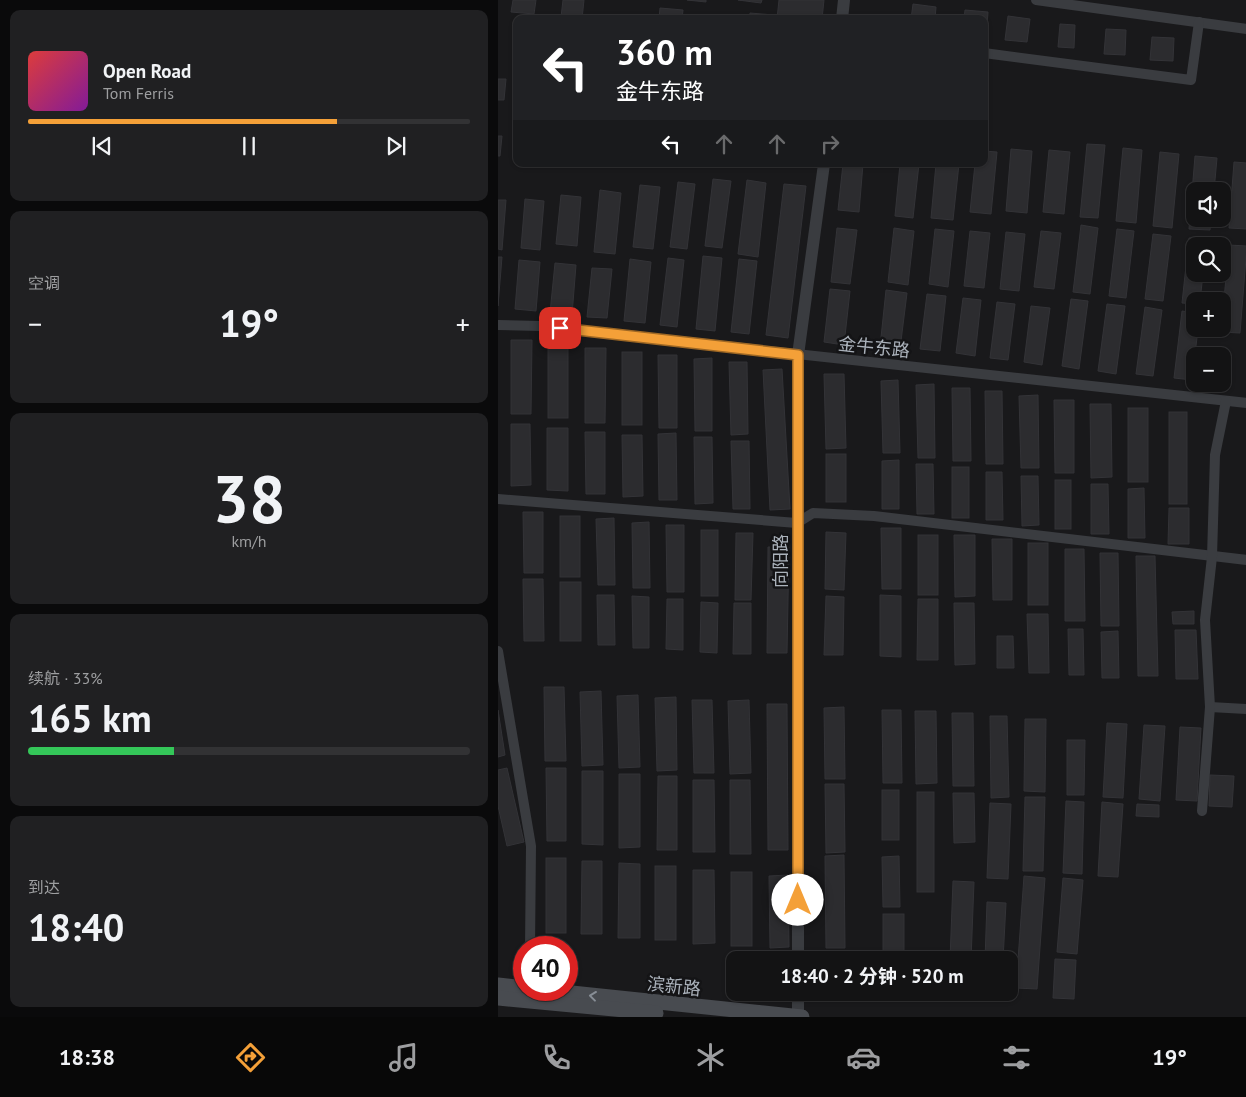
<!DOCTYPE html>
<html lang="zh">
<meta charset="utf-8">
<style>
body{margin:0;font-family:"PT Sans","Noto Sans SC",sans-serif;background:#202022;color:#f1f3f6;height:100vh;display:flex;flex-direction:column;font-size:19px;white-space:nowrap}
*{box-sizing:border-box;margin:0}
p{font-size:16px;color:#9d9ea0}
.icon{flex:none;width:28px;height:28px;fill:none;stroke:currentColor;stroke-width:2;stroke-linecap:round;stroke-linejoin:round}
.map{position:relative;flex:1;overflow:hidden}
.panel{display:flex;flex-direction:column;gap:10px;padding:10px;background:#0a0a0b;width:498px}
.panel>*{flex:none}
.hud{position:absolute;left:15px;top:15px;width:475px;height:152px;border-radius:10px;box-shadow:0 1px 4px #0004,0 0 0 1px #323234;background:#202124;color:#fff;overflow:hidden}
.tools{position:absolute;left:688px;top:182px;display:grid;gap:10px}
.tools a{display:grid;place-items:center;width:45px;height:45px;border-radius:10px;background:#131314;box-shadow:0 1px 4px #0004,0 0 0 1px #323234;font-size:25px}
.speed{position:absolute;left:15px;top:936px;display:flex;gap:10px;font-size:25px;font-weight:700;text-align:center}
.speed>*{display:grid;place-content:center;width:65px;height:65px;border-radius:50%;background:#131314;box-shadow:0 1px 4px #0004,0 0 0 1px #323234;line-height:1}
.speed .limit{border:8px solid #d22;background:#fff;color:#111}
.pin{position:absolute;display:grid;place-items:center;width:42px;height:42px;color:#fff;margin:-21px;border-radius:10px;box-shadow:0 2px 8px #0006}
.me{position:absolute;width:55px;margin:-28px;rotate:0deg;stroke-linejoin:round;filter:drop-shadow(0 0 4px #0008)}
.turn{display:flex;align-items:center;gap:18px;height:105px;padding:0 20px;font-size:22px}
.turn .icon{width:65px;height:65px;stroke-width:2.5}
.turn b{display:block;font-size:35px;line-height:42px}
.lanes{display:flex;align-items:center;height:48px;padding:0 20px;background:#0003;justify-content:center;gap:25px;direction:ltr}
.lanes .off{opacity:.35}
.big{font-size:38px;font-weight:700;line-height:1.1}
.panel .widget{flex:1;display:flex;flex-direction:column;justify-content:center;gap:8px;min-width:0;padding:0 18px;border-radius:10px;background:#202022}
.panel .dial{align-items:center;gap:0}
.dial b{font-size:65px;line-height:1}
.song{display:flex;align-items:center;gap:15px}
.cover{width:60px;height:60px;border-radius:8px;background:linear-gradient(135deg,hsl(0 70% 55%),hsl(290 70% 35%))}
.played{height:5px;border-radius:2px;background:linear-gradient(90deg,#f4a038 70%,#323234 70%)}
.keys{display:flex;justify-content:space-around;direction:ltr}
.heat{display:flex;justify-content:space-between;align-items:center;font-size:28px;direction:ltr}
.charge{height:8px;border-radius:4px;background:linear-gradient(90deg,#34c759 33%,#323234 0)}
.trip{position:absolute;left:228px;top:951px;width:292px;height:50px;border-radius:10px;background:#131314;box-shadow:0 1px 4px #0004,0 0 0 1px #323234;font-weight:700;line-height:50px;text-align:center}
.dock{display:flex;height:80px;justify-content:space-around;align-items:center;background:#080808;color:#9d9ea0}
.dock .icon{width:35px;height:35px}
.dock .current{color:#f4a038}
.dock b{font-size:22px;color:#f1f3f6}
main{display:flex;flex:1;min-height:0}
.map>svg:first-child{display:block}
</style>
<main>
<section class="panel">
<div class="widget">
<div class="song"><i class="cover"></i><div><b>Open Road</b><p>Tom Ferris</p></div></div>
<div class="played"></div>
<div class="keys"><svg class="icon" aria-label="previous" viewBox="0 0 24 24"><path d="M18 5L8 12l10 7zM5 5v14"/></svg><svg class="icon" aria-label="pause" viewBox="0 0 24 24"><path d="M8 5v14M16 5v14"/></svg><svg class="icon" aria-label="next" viewBox="0 0 24 24"><path d="M6 5l10 7-10 7zM19 5v14"/></svg></div>
</div>
<div class="widget"><p>空调</p>
<div class="heat"><a>−</a><b class="big">19°</b><a>+</a></div>
</div>
<div class="widget dial"><b>38</b><p>km/h</p></div>
<div class="widget"><p>续航 · 33%</p><b class="big">165 km</b><div class="charge"></div></div>
<div class="widget"><p>到达</p><b class="big">18:40</b></div>
</section>
<div class="map">
<svg width="749" height="1017" viewBox="0 0 749 1017">
<rect width="100%" height="100%" fill="#19191b"/>
<g fill="#2c2c2f" stroke="#333337">
<path d="M15,0H38L36,14L13,12Z"/>
<path d="M65,0H86L84,19L63,17Z"/>
<path d="M189,0H208V2Z"/>
<path d="M240,0H264L263,3Z"/>
<path d="M281,0H326L324,19H279Z"/>
<path d="M415,4L438,7L437,19H413Z"/>
<path d="M162,8L185,10L184,19H161Z"/>
<path d="M467,10L490,12L488,40L486,19H466Z"/>
<path d="M252,13L276,15V19H251Z"/>
<path d="M209,15L234,18V19H209Z"/>
<path d="M510,16L532,19L529,42L507,40Z"/>
<path d="M562,24L577,25L576,48L560,47Z"/>
<path d="M608,29L628,30L627,55L606,54Z"/>
<path d="M654,37L676,38L675,61L652,60Z"/>
<path d="M0,79H8L6,100H0Z"/>
<path d="M0,136H4L2,156H0Z"/>
<path d="M589,144L607,145L600,218L582,217Z"/>
<path d="M625,148L644,150L638,223L618,221Z"/>
<path d="M513,149L534,151L529,213L508,211Z"/>
<path d="M551,150L572,152L566,214L545,212Z"/>
<path d="M486,151L499,152L493,214L472,212L477,164H486Z"/>
<path d="M662,152L681,154L674,228L655,226Z"/>
<path d="M697,156L719,158L716,191H696V219H713L712,230L691,229Z"/>
<path d="M736,162L749,163V229L731,228Z"/>
<path d="M345,164H365L361,212L340,210Z"/>
<path d="M402,164H421L415,218L397,216Z"/>
<path d="M438,164H461L455,220L433,218Z"/>
<path d="M215,179L233,181L224,248L207,246Z"/>
<path d="M249,180L268,183L260,257L240,254Z"/>
<path d="M180,182L197,184L189,249L172,247Z"/>
<path d="M286,184L308,186L290,338L268,335Z"/>
<path d="M142,185L162,187L155,249L135,247Z"/>
<path d="M102,190L123,193L117,254L96,252Z"/>
<path d="M63,195L83,197L79,246L58,244Z"/>
<path d="M27,199L46,201L42,250L23,248Z"/>
<path d="M0,200H8L4,250L0,249Z"/>
<path d="M583,225L600,228L592,294L575,292Z"/>
<path d="M339,228L359,230L352,284L333,282Z"/>
<path d="M396,228L416,231L410,285L390,282Z"/>
<path d="M437,229L456,231L450,287L431,284Z"/>
<path d="M619,229L636,231L628,298L611,296Z"/>
<path d="M472,231L492,233L486,288L466,286Z"/>
<path d="M543,231L563,233L556,289L536,287Z"/>
<path d="M508,232L527,234L521,291L502,289Z"/>
<path d="M655,234L673,236L665,301L647,299Z"/>
<path d="M691,238L708,239V246H696V274H705L702,301H696V304L684,303Z"/>
<path d="M731,245L749,246L742,333L723,332Z"/>
<path d="M205,256L224,258L217,331L198,329Z"/>
<path d="M0,257H4L0,306Z"/>
<path d="M170,258L186,260L179,327L162,325Z"/>
<path d="M132,259L153,262L147,323L126,321Z"/>
<path d="M241,259L259,261L251,334L233,332Z"/>
<path d="M21,260L42,262L38,311L17,309Z"/>
<path d="M57,263L78,265L74,315L52,313Z"/>
<path d="M94,268L114,269L109,318L89,317Z"/>
<path d="M332,289L352,291L346,345L326,342Z"/>
<path d="M388,290L409,293L402,349L382,347Z"/>
<path d="M429,294L448,296L442,351L422,349Z"/>
<path d="M465,298L483,300L477,356L458,353Z"/>
<path d="M573,299L590,301L581,369L564,366Z"/>
<path d="M499,302L517,304L510,360L492,358Z"/>
<path d="M609,304L627,306L618,374L600,371Z"/>
<path d="M533,306L552,308L544,365L526,362Z"/>
<path d="M647,307L664,310L655,376L638,374Z"/>
<path d="M684,311L696,313V329H700L694,380L676,378Z"/>
<path d="M13,340H34L33,414H13Z"/>
<rect x="50" y="345" width="20" height="73"/>
<path d="M87,348H108L107,423H87Z"/>
<rect x="124" y="352" width="20" height="73"/>
<path d="M160,355H179V428H161Z"/>
<path d="M214,358V431H197L196,359Z"/>
<path d="M231,362H249L250,434L233,435Z"/>
<path d="M284,369L292,509L272,510L265,370Z"/>
<path d="M326,374H346L348,448L328,449Z"/>
<path d="M400,380L402,453H385L383,381Z"/>
<path d="M436,384L437,458H420L418,385Z"/>
<path d="M454,388H472L473,461H455Z"/>
<path d="M487,391H504L505,464H488Z"/>
<path d="M540,395L541,468H523L521,396Z"/>
<path d="M556,400H576V473H557Z"/>
<path d="M592,404H613L614,477L593,478Z"/>
<rect x="630" y="408" width="20" height="74"/>
<rect x="671" y="412" width="18" height="92"/>
<path d="M13,424H32L33,485L13,486Z"/>
<path d="M49,428H70V491L49,490Z"/>
<path d="M87,432H107V494H88Z"/>
<path d="M178,433L179,500H161L160,434Z"/>
<path d="M124,435H144L145,496L125,497Z"/>
<path d="M196,437H214L215,503L197,504Z"/>
<path d="M233,441H251L252,509H235Z"/>
<rect x="328" y="454" width="20" height="48"/>
<path d="M401,460V509H384V461Z"/>
<path d="M418,464H435L436,514H419Z"/>
<rect x="454" y="467" width="17" height="51"/>
<path d="M488,472H504L505,520H488Z"/>
<path d="M523,476H540L541,525L524,526Z"/>
<rect x="557" y="480" width="16" height="49"/>
<path d="M593,484H610L611,534H593Z"/>
<path d="M646,488L647,538H630V489Z"/>
<path d="M671,508H691V544H670Z"/>
<path d="M25,512H45V573H26Z"/>
<rect x="62" y="516" width="20" height="61"/>
<path d="M116,518L117,585H100L98,519Z"/>
<path d="M151,522L152,588H135L134,523Z"/>
<path d="M168,525H186V592H169Z"/>
<path d="M383,528H403V589H384Z"/>
<rect x="203" y="530" width="17" height="66"/>
<path d="M328,532L348,533L346,590L327,589Z"/>
<path d="M238,533H255L253,600H237Z"/>
<rect x="420" y="535" width="20" height="60"/>
<path d="M456,535H477V596L457,597Z"/>
<path d="M494,539H514V600H495Z"/>
<rect x="530" y="543" width="20" height="62"/>
<path d="M270,547H291L289,653H269Z"/>
<path d="M567,549H586L587,621H567Z"/>
<path d="M602,553H620L621,626H603Z"/>
<path d="M638,556H657L660,676H640Z"/>
<path d="M25,579H45L46,641H26Z"/>
<rect x="62" y="582" width="21" height="59"/>
<path d="M99,595H116L117,645H100Z"/>
<path d="M382,595L403,596V657L382,656Z"/>
<path d="M134,596L151,597V648H135Z"/>
<path d="M328,596L346,597L345,655H326Z"/>
<path d="M169,599H185V650L168,649Z"/>
<path d="M420,599H440V660H419Z"/>
<path d="M203,602L220,603L219,653L202,652Z"/>
<path d="M236,603H253V654H235Z"/>
<path d="M456,603H476L477,664L457,665Z"/>
<path d="M696,611V624H675L674,612Z"/>
<path d="M529,614H550L551,673H531Z"/>
<path d="M570,629H585L586,675H571Z"/>
<path d="M677,630H698L700,679H678Z"/>
<path d="M620,631L621,678H604L603,632Z"/>
<path d="M499,636H515L516,668H499Z"/>
<path d="M46,687H66L68,761H47Z"/>
<path d="M103,691L105,765L84,766L82,692Z"/>
<path d="M140,695L142,767L121,768L119,696Z"/>
<path d="M178,697L179,770L159,771L157,698Z"/>
<path d="M194,700H214L216,773H196Z"/>
<path d="M251,700L253,773L232,774L230,701Z"/>
<path d="M269,704H289L290,850H270Z"/>
<path d="M346,707L347,779H327L326,708Z"/>
<path d="M0,710L7,755L0,757Z"/>
<path d="M384,710H403L404,783H385Z"/>
<path d="M417,711H438L439,783L418,784Z"/>
<path d="M454,713H475L476,786H455Z"/>
<path d="M492,716H509L511,797L493,798Z"/>
<path d="M527,719H548L547,792L526,791Z"/>
<path d="M609,723L629,724L625,798L605,797Z"/>
<path d="M646,725L667,726L662,801L641,799Z"/>
<path d="M682,727L703,728L699,801L678,800Z"/>
<path d="M569,740H587L586,795H569Z"/>
<path d="M9,768L26,842L9,846L0,806V770Z"/>
<path d="M48,768H68V841H49Z"/>
<path d="M84,771H105V845L84,844Z"/>
<path d="M121,774H142V847L121,848Z"/>
<path d="M712,775L736,776L734,807L711,806Z"/>
<path d="M160,776H179V850H159Z"/>
<path d="M195,780H216L217,852H195Z"/>
<path d="M232,780H252L253,854H232Z"/>
<path d="M327,784H346L347,852L328,853Z"/>
<rect x="384" y="790" width="17" height="50"/>
<rect x="419" y="792" width="17" height="100"/>
<path d="M455,793H476L477,842L456,843Z"/>
<path d="M527,797H547L545,871H525Z"/>
<path d="M568,801L586,802L584,874L565,873Z"/>
<path d="M604,802L625,804L620,877L600,876Z"/>
<path d="M492,803L513,804L510,879L489,878Z"/>
<path d="M639,804L661,805V817L638,816Z"/>
<path d="M346,855L347,948H328L327,856Z"/>
<path d="M401,856L402,907H385L384,857Z"/>
<rect x="48" y="858" width="20" height="75"/>
<path d="M84,861H104V934H83Z"/>
<path d="M121,863L142,864V938H120Z"/>
<rect x="157" y="866" width="21" height="74"/>
<path d="M195,870H216L217,943L195,944Z"/>
<rect x="233" y="872" width="21" height="74"/>
<path d="M290,875L291,947L272,948L271,876Z"/>
<path d="M526,876L547,878L539,989L518,988Z"/>
<path d="M565,878L585,880L579,954L559,952Z"/>
<path d="M455,881L476,882L473,960H452Z"/>
<path d="M489,902L508,903L505,960H487Z"/>
<rect x="385" y="914" width="21" height="46"/>
<path d="M557,959L578,960L576,999L555,998Z"/>
<path d="M485,992H504V994L485,993Z"/>
</g>
<g fill="none" stroke-linecap="round" stroke-linejoin="round">
<g stroke="#3a3c40" stroke-width="10">
<path d="M538,0L749,29"/>
<path d="M486,53L693,80L701,22"/>
<path d="M0,325L42,326L749,403"/>
<path d="M0,499L299,523L315,513L376,516L749,560"/>
<path d="M0,651L33,846L32,948"/>
<path d="M712,707L749,709"/>
<path d="M704,811L712,707L707,620L714,557L717,455L728,401"/>
</g>
<g stroke="#3a3c40" stroke-width="12">
<path d="M344,19L346,0"/>
<path d="M300,960V355L326,164"/>
<path d="M300,1017V992"/>
</g>
<g stroke="#484b50" stroke-width="15">
<path d="M0,985L26,988"/>
<path d="M45,990L304,1017"/>
<path d="M0,998L158,1013"/>
</g>
</g>
<defs><path id="oneway-chevron" d="M-2-3.5L2.5 0L-2 3.5" fill="none" stroke-width="1.6" stroke-linecap="round" stroke-linejoin="round" transform="scale(1.25)"/></defs>
<use stroke="#888e96" href="#oneway-chevron" transform="translate(95 996) rotate(-173)"/>
<g fill="none" stroke-linecap="round" stroke-linejoin="round">
<g stroke="#9f6824" stroke-width="12">
<path id="route" d="M62,328L300,355V900"/>
</g>
<use href="#route" stroke="#f4a038" stroke-width="9"/>
</g>
<g text-anchor="middle" dominant-baseline="central" stroke-width="5" stroke-linejoin="round" paint-order="stroke">
<g font-size="18" fill="#abb2bb" stroke="#141416">
<text transform="translate(376 347) rotate(6)">金牛东路</text>
<text transform="translate(282 561) rotate(-90)">向阳路</text>
<text transform="translate(176 986) rotate(6)">滨新路</text>
</g>
</g>
</svg>
<div class="tools">
<a><svg class="icon" aria-label="sound" viewBox="0 0 24 24"><path d="M4 9h4l5-4v14l-5-4H4zM17 9q2 3 0 6"/></svg></a>
<a><svg class="icon" aria-label="search" viewBox="0 0 24 24"><circle cx="10" cy="10" r="6"/><path d="M15 15l6 6"/></svg></a>
<a>+</a>
<a>−</a>
</div>
<div class="speed"><div class="limit">40</div></div>
<div class="pin" style="left:62px;top:328px;background:#d93025"><svg class="icon" aria-label="arrive" viewBox="0 0 24 24"><path d="M6 21V4h12l-3 4 3 4H6"/></svg></div>
<svg class="me" style="left:300px;top:900px" viewBox="-20 -20 40 40"><circle r="19" fill="#fff"/><path d="M0-13L10 11 0 6-10 11z" fill="#f4a038"/></svg>
<div class="trip">18:40 · 2 分钟 · 520 m</div>
<div class="hud">
<div class="turn"><svg class="icon" aria-label="left" viewBox="0 0 24 24"><path d="M17 20v-9H6M10 6l-5 5 5 5"/></svg><div><b>360 m</b>金牛东路</div></div>
<div class="lanes"><svg class="icon" aria-label="left" viewBox="0 0 24 24"><path d="M17 20v-9H6M10 6l-5 5 5 5"/></svg><svg class="icon off" aria-label="ahead" viewBox="0 0 24 24"><path d="M12 20V5M6 11l6-6 6 6"/></svg><svg class="icon off" aria-label="ahead" viewBox="0 0 24 24"><path d="M12 20V5M6 11l6-6 6 6"/></svg><svg class="icon off" aria-label="right" viewBox="0 0 24 24"><path d="M7 20v-9h11M14 6l5 5-5 5"/></svg></div>
</div>
</div>
</main>
<nav class="dock">
<b>18:38</b>
<svg class="icon current" aria-label="directions" viewBox="0 0 24 24"><path d="M12 3l9 9-9 9-9-9zM9 14v-3h6M13 9l2 2-2 2"/></svg>
<svg class="icon" aria-label="music" viewBox="0 0 24 24"><path d="M9 18V5l10-2v13"/><circle cx="6" cy="18" r="3"/><circle cx="16" cy="16" r="3"/></svg>
<svg class="icon" aria-label="phone" viewBox="0 0 24 24"><path d="M5 4h4l2 5-3 2q2 4 5 5l2-3 5 2v4C11 20 4 13 5 4z"/></svg>
<svg class="icon" aria-label="climate" viewBox="0 0 24 24"><path d="M12 3v18M4 7l16 10M4 17L20 7"/></svg>
<svg class="icon" aria-label="car" viewBox="0 0 24 24"><path d="M5 17H2v-5l4-1 3-4h7l3 4 3 1v5h-3M9 17h6M6 11h13"/><circle cx="7" cy="17" r="2"/><circle cx="17" cy="17" r="2"/></svg>
<svg class="icon" aria-label="filters" viewBox="0 0 24 24"><path d="M4 7h16M4 17h16"/><circle cx="9" cy="7" r="2"/><circle cx="15" cy="17" r="2"/></svg>
<b>19°</b>
</nav>
